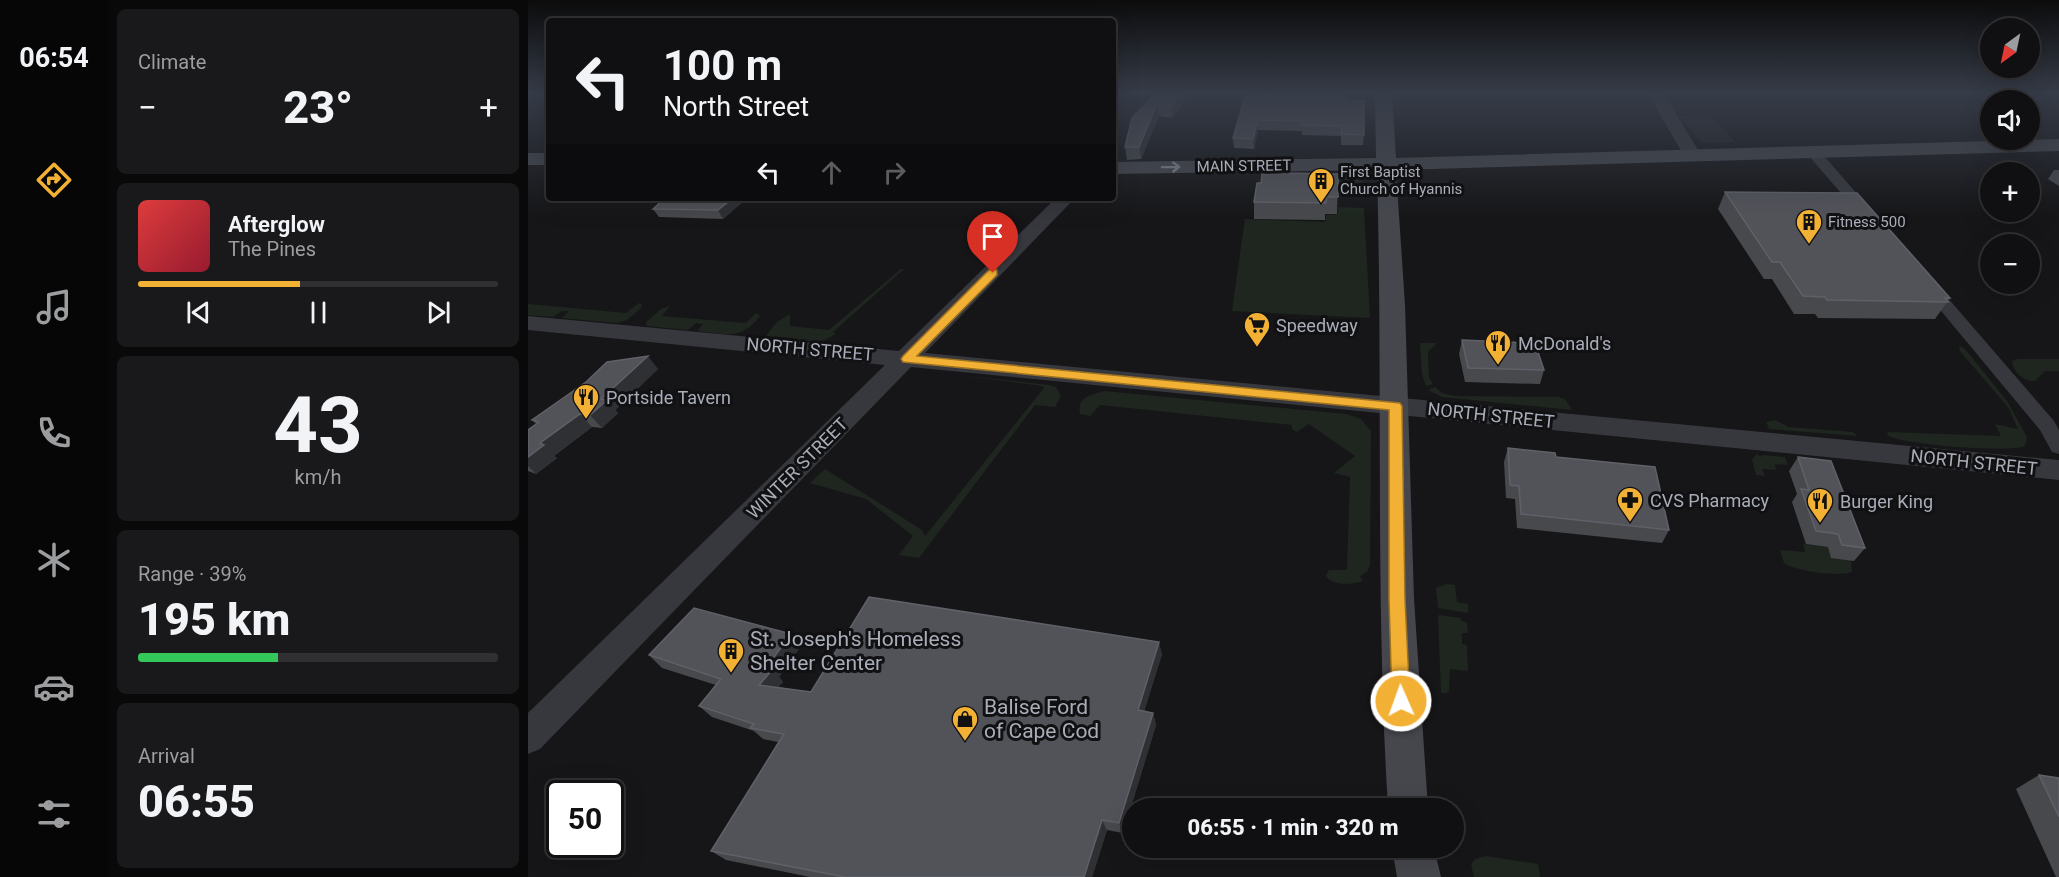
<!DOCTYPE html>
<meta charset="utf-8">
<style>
body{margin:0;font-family:Roboto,sans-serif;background:#19191b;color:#f1f3f6;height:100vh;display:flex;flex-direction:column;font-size:22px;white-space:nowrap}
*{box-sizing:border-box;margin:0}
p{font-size:20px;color:#9c9d9f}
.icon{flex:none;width:33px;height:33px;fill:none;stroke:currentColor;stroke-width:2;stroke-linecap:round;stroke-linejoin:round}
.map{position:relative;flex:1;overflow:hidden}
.panel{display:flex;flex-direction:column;gap:9px;padding:9px;background:#09090a;width:420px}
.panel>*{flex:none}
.banner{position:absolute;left:18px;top:18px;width:570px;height:183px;border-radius:6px;box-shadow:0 6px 24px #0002,0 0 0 2px #303032;background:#101012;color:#f1f3f6;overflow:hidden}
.needle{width:39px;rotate:213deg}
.controls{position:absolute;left:1452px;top:18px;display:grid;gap:12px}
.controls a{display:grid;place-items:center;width:60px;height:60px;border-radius:50%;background:#101012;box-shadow:0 6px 24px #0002,0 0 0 2px #303032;font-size:30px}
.speed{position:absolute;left:18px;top:780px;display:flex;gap:12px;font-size:30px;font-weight:700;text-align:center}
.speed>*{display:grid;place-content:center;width:78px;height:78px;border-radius:50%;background:#101012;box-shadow:0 6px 24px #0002,0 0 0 2px #303032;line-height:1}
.speed .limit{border:3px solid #111;border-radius:9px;background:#fff;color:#111}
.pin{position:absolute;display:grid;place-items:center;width:51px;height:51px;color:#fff;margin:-62px -26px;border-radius:50% 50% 50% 0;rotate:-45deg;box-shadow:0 0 6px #0007}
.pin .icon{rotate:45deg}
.me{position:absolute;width:66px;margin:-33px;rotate:358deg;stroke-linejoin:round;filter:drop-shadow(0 0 4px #0008)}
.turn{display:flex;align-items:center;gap:21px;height:126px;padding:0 18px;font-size:27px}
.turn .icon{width:78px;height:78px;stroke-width:2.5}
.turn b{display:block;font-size:42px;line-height:51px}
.lanes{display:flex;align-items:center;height:57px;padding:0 18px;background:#0003;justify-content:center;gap:30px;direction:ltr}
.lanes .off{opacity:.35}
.big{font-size:45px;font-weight:800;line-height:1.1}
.panel .tile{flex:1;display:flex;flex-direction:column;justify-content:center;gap:9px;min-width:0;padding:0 21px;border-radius:9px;background:#19191b}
.panel .dial{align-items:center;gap:0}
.dial b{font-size:78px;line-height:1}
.song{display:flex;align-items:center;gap:18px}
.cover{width:72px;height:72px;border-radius:9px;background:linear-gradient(135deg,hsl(0 70% 55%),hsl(350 70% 35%))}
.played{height:6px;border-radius:3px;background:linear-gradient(90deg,#f2b134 45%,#303032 45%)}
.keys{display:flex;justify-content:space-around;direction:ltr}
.heat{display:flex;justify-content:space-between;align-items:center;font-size:33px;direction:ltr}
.charge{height:9px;border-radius:4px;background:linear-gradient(90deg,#34c759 39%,#303032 0)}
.trip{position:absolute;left:594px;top:798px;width:342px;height:60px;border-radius:30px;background:#101012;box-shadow:0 6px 24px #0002,0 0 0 2px #303032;font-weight:800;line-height:60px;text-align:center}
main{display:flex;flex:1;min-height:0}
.tab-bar{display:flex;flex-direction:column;width:108px;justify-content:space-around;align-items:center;background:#060607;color:#9c9d9f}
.tab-bar .icon{width:42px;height:42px}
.tab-bar .selected{color:#f2b134}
.tab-bar b{font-size:27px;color:#f1f3f6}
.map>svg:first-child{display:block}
</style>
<main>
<nav class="tab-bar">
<b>06:54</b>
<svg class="icon selected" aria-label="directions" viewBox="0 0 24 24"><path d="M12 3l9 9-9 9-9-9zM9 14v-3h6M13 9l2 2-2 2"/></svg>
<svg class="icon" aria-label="music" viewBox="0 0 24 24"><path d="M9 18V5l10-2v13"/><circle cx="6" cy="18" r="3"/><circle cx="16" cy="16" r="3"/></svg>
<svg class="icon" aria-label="phone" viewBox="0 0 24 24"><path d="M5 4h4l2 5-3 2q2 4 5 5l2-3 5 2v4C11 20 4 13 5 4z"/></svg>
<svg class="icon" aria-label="climate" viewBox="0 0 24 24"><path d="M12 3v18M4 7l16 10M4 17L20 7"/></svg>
<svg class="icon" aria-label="car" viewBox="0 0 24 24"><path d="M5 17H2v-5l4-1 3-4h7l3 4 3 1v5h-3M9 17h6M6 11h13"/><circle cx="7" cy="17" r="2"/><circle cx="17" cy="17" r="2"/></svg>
<svg class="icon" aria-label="filters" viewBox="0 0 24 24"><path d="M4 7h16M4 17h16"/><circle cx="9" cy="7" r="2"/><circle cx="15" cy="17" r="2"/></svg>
</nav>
<section class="panel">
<div class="tile"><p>Climate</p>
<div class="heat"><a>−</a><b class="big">23°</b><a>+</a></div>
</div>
<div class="tile">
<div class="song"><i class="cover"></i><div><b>Afterglow</b><p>The Pines</p></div></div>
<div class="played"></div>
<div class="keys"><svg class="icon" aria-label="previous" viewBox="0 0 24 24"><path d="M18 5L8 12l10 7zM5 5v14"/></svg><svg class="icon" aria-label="pause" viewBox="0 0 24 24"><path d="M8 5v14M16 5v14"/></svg><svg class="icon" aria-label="next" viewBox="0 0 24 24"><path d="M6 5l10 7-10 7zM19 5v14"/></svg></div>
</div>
<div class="tile dial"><b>43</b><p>km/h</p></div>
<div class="tile"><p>Range · 39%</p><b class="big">195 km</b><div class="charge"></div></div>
<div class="tile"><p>Arrival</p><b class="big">06:55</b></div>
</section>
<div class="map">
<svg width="1531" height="877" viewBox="0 0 1531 877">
<rect width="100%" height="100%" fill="#161618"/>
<path fill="#222225" d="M1183,115L1207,142L1173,143L1151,116Z"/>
<g fill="#1e261f">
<path d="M817,173L833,180L836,197L809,186L794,184V174Z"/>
<path d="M810,207L836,208L842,318L704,311L717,219L797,222L798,215L810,214Z"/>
<path d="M373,269H376L305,332L308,334L293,342L238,336L248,323L260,315H262V326L301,330Z"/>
<path d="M111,303L114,305L113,308L99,320L89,323L34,318L41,311H34L25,317L0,315V304L98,313Z"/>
<path d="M142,306L134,316L218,323L228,313L232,316C213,341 198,334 169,331L175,324L168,323L160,330L119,326L118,322L133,309Z"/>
<path d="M892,343H909L900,352L901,377L905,384L898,386L894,374Z"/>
<path d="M1432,346L1437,349L1479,401L1499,437L1497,446C1483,453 1372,445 1359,435L1360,432L1473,436L1467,424L1490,429L1480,407L1431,350Z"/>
<path d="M1490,359H1531V371H1517L1507,381C1496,382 1485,372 1484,361Z"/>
<path d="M431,375L521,385L528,387L533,396L527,407L507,405L391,558L371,555L385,536L338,499L282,483L297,469L394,530L397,536L516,388L514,386Z"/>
<path d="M907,387L914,393L927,396L1031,397L1038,400L1044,410L914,397L900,390Z"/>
<path d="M576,391L818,414L833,419L843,431L842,565L839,572L832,576L835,581C824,585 805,586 798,576L801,570H819L822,477L806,473L827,456L781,424L769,432L764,429V425L572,405L562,416L552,414C548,396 565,395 576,391Z"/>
<path d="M1247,420L1261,427L1325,432L1329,436L1241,429L1238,422Z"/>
<path d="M1229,454L1233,457L1234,455L1257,457L1260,465L1247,464L1248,470L1234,469L1237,476L1228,475L1224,460Z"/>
<path d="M1275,544L1300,547L1323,560L1324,572C1312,577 1267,571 1256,563L1252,550L1277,552Z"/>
<path d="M918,584L927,585L929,602L940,604V613L910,608L908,588Z"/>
<path d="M911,615L933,618V621L939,622L940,633H934V644L939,645L940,671L922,669L921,691L917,694L913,692L910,616Z"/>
<path d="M958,856L1010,864L1012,877H946L943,864L947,859Z"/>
</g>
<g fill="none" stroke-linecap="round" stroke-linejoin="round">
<g fill="#37383d" fill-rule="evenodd">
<path d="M1285,148L1290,149L1343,210L1345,213L1343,216H1333L1280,155L1279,152L1280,149Z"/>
<path d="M1400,280L1406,282L1526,421L1531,430V454L1524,452L1512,430L1394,288L1392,285L1394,282Z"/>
</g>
<g fill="#37383d" fill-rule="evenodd">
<path d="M1120,94H1136L1173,155L1170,159H1158Z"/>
<path d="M528,198H547L397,353L1531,460V480L383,367L12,749L0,754V713L357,365L0,330V316L371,351Z"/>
</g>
<g fill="#45474d" fill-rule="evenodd">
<path d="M847,94H864L868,158L1531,139V151L868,170L877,305L886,599L900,808H860C847,596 855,383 849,170L585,174V162L848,158Z"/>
<rect x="0" y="153" width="21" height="12"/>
<path d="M864,848H906L913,877H869Z"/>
</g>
</g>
<g fill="#47494d">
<path d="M628,94H662L644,118L631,116L613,159L599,160L597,147Z"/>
<path d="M719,97L817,100L836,135L835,145H813V136L774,135V131L730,130L726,149L706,148L705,138Z"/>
<path d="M1526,170H1531V186L1520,179Z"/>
<path d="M758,173L810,174L809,214H797V220L726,219V202L733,183Z"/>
<path d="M1197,192L1422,298L1407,319L1290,318L1287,314H1266L1244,279H1236L1190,209Z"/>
<path d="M137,198H219L195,219L131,217L125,209Z"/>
<path d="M934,340L1016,370L1012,384L937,382L931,354Z"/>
<path d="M130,369L87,410L90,413L74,428L64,427L26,456L29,458L8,474L0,471V430L8,424L4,420Z"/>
<path d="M980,448L1028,457L1141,530L1134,543L989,528L987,499L978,498L976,462Z"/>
<path d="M1270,457L1337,548L1326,561L1303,558L1300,547L1278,544L1264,502L1269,494L1261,471Z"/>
<path d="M263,634L273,646L251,677L255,682L250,687L283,692L634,654L616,711L625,713L628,725L595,833L579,830L564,877H282L198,860L183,851L250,742L235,739L226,731L184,717L171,706L188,685L134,668L121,655Z"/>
<path d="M1511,775L1531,778V877H1528L1488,789Z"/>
</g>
<g fill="#2f3033">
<path d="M652,94H662L644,118L643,106Z"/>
<path d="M629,104L631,116L613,159L611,147Z"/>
<path d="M730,120V130L726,149L725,139Z"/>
<path d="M205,198H219L195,219L190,210Z"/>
<path d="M120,356L130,369L87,410L90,413L74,428L62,415L73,399Z"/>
<path d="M52,414L64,427L26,456L29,458L8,474L0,466V457L12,443Z"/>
<path d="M263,634L273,646L251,677L255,682L242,697L231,685L238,668Z"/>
<path d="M631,642L634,654L613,722L610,710Z"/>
<path d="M625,713L628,725L595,833L591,823Z"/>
<path d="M574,820L579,830L564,877H556Z"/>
</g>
<g fill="#525359" stroke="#5f6168" stroke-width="1.5">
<path d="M628,94H652L643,106L629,104L611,147H597L604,118Z"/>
<path d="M719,94H817V100L836,101V135L814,134L813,126L774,125V121L730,120L725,139L705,138L717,97H719Z"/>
<path d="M739,169H758V173L810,174V197H798V203L726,202L729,183H733L734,174H739Z"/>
<path d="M1197,192L1329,193L1422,298H1417L1420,302L1299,300L1297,297L1275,296L1252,262H1244Z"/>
<path d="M137,198H205L190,210L125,209Z"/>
<path d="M934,340L1007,343L1016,370L940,368Z"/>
<path d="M120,356L73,399L79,400L62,415L52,414L12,443L16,445L0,457V430L11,422L4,420L58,382L79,362Z"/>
<path d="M980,448L1027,453L1028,457L1127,467L1141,530L993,514L991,486L982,485Z"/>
<path d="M1270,457L1303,461L1337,548L1314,545L1310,534L1288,531L1273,489L1281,490Z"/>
<path d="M341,597L631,642L610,710L625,713L591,823L574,820L556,877H317L183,851L256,734L222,728L226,724L171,706L193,679L121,655L166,608L263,634L238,668L244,670L231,685L283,692Z"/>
<path d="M1511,775L1531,778V817Z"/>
</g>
<defs><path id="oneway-shaft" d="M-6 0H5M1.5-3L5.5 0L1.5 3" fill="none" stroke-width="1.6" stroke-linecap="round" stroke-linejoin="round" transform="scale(1.5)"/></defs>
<use stroke="#858993" href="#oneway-shaft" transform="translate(643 167) rotate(-1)"/>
<linearGradient id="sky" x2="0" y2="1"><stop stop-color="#0c0c0d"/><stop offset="0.43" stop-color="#363c48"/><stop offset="1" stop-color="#363c48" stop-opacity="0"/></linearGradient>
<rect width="1531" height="217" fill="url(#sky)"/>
<path fill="#f2b134" stroke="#9d7322" stroke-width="1.5" d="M465,269L469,270V275L389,356L872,403L874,406L877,599L882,701L879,707L873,709L867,707L864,701L861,599V410L375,362L373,359L375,356L461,270Z"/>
<defs>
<g id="building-pin" transform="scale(1.35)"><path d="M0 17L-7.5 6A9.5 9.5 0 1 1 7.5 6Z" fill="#f2b134" stroke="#111113"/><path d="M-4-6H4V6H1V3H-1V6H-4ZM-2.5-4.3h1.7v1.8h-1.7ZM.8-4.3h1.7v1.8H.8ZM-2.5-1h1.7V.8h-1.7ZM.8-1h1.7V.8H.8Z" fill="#111"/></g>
<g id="supermarket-pin" transform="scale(1.35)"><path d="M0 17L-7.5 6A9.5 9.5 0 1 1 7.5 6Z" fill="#f2b134" stroke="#111113"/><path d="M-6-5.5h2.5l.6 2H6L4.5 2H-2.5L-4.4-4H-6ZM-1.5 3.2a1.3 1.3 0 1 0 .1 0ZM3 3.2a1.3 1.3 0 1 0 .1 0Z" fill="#111"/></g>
<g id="restaurant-pin" transform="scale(1.35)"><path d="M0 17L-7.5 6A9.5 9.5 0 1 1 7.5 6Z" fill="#f2b134" stroke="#111113"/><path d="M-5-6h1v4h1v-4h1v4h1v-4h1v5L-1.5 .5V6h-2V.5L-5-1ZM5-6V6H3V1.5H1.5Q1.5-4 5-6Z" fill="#111"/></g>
<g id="pharmacy-pin" transform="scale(1.35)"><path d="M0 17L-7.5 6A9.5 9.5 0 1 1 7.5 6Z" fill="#f2b134" stroke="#111113"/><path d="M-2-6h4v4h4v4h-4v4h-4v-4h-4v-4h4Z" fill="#111"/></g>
<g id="shop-pin" transform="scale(1.35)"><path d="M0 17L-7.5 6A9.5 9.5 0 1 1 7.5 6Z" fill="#f2b134" stroke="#111113"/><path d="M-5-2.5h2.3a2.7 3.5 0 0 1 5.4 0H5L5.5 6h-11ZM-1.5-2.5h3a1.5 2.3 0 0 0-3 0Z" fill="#111"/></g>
</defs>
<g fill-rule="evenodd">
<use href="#building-pin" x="793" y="181"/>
<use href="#building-pin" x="1281" y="222"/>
<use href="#supermarket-pin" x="729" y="325"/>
<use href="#restaurant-pin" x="970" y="343"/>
<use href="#restaurant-pin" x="58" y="397"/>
<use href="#pharmacy-pin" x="1102" y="500"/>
<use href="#restaurant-pin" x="1292" y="501"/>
<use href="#building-pin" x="203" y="651"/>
<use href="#shop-pin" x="437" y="719"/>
</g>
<g text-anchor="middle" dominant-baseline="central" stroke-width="6" stroke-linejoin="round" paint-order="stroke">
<g font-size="15" fill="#a8adb8" stroke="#111113">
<text transform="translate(716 166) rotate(-1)">MAIN STREET</text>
</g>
<g font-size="15" fill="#a8adb8" stroke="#111113" text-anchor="start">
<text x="812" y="172">First Baptist<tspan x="812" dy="17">Church of Hyannis</tspan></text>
<text x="1300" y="222">Fitness 500</text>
</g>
<g font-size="18" fill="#a8adb8" stroke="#111113" text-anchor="start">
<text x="748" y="325">Speedway</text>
<text x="990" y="343">McDonald's</text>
<text x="78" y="397">Portside Tavern</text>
<text x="1122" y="500">CVS Pharmacy</text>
<text x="1312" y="501">Burger King</text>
</g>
<g font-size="18" fill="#a8adb8" stroke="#111113">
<text transform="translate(282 349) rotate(5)">NORTH STREET</text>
<text transform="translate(963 415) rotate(6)">NORTH STREET</text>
<text transform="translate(1446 462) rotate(6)">NORTH STREET</text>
<text transform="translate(269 468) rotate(-45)">WINTER STREET</text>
</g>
<g font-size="21" fill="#a8adb8" stroke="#111113" text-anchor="start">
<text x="222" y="639">St. Joseph's Homeless<tspan x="222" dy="24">Shelter Center</tspan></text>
<text x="456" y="707">Balise Ford<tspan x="456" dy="24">of Cape Cod</tspan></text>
</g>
</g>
</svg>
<div class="controls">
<a><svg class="needle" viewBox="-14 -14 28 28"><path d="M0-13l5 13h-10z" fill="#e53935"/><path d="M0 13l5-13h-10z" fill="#9c9d9f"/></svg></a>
<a><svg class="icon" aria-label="sound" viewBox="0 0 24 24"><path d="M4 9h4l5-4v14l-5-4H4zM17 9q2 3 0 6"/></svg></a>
<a>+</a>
<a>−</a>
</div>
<div class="speed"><div class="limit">50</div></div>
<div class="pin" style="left:465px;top:273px;background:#d93025"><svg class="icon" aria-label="arrive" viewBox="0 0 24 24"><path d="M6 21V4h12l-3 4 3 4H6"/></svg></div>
<svg class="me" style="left:873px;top:701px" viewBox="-20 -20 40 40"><circle r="17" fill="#f2b134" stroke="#fff" stroke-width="3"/><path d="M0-11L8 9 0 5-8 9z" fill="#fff"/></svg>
<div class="trip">06:55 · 1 min · 320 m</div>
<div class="banner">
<div class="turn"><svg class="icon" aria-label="left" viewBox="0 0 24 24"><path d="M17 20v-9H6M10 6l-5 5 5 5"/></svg><div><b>100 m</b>North Street</div></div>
<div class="lanes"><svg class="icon" aria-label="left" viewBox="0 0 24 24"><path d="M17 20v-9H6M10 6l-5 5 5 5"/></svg><svg class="icon off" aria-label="ahead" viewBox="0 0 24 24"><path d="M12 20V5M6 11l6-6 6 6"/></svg><svg class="icon off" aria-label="right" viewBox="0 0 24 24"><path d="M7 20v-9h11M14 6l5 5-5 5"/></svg></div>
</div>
</div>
</main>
